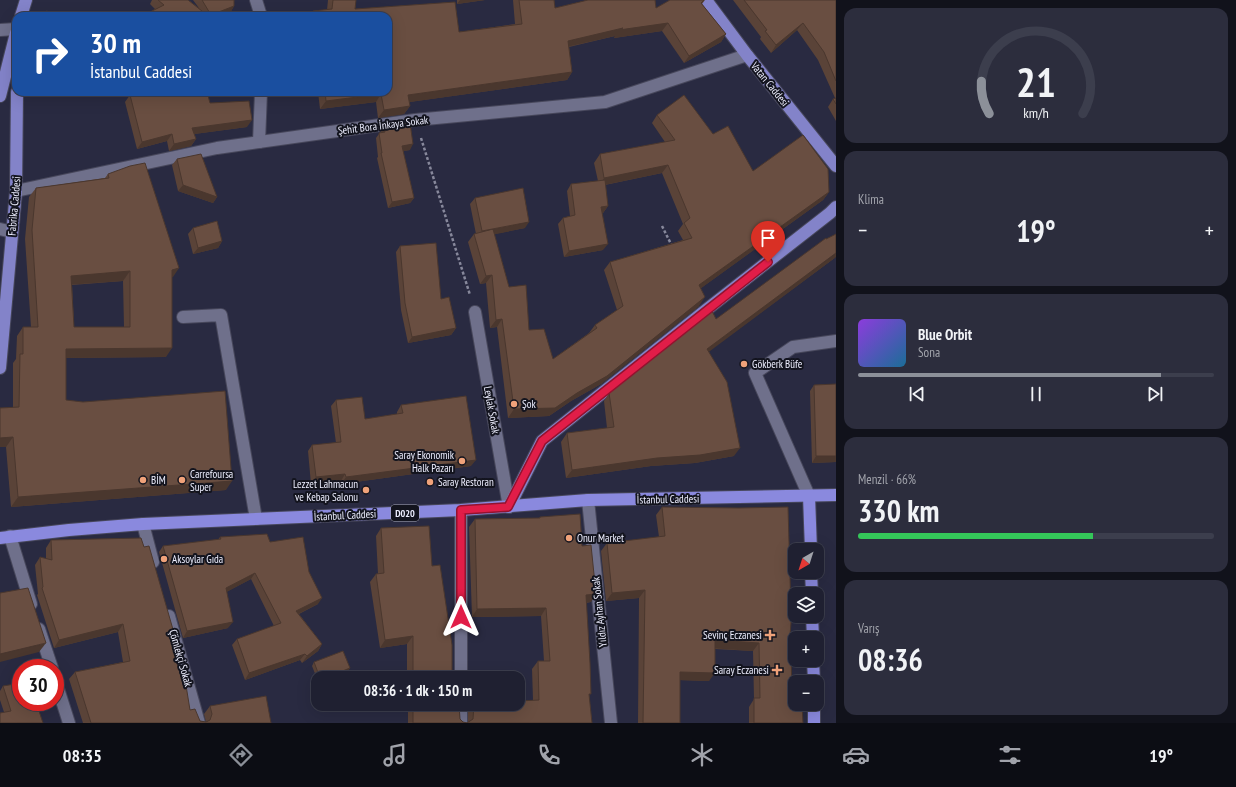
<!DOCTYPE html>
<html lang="tr">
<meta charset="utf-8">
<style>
body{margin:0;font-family:"PT Sans Narrow",sans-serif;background:#2c2d3d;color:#f1f3f6;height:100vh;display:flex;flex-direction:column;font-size:15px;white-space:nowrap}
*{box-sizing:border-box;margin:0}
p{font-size:13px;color:#a1a3ab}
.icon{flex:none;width:22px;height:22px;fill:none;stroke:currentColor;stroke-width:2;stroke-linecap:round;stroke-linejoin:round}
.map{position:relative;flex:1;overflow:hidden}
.panel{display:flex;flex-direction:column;gap:8px;padding:8px;background:#11121b;width:400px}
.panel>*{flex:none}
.banner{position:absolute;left:12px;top:12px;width:380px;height:84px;border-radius:12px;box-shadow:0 4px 16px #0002,0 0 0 1px #3c3e4d;background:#1a4fa0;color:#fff;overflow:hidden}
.needle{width:26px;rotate:219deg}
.buttons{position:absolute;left:788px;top:543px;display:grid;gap:8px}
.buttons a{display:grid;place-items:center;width:36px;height:36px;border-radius:8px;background:#1f2031;box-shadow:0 4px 16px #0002,0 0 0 1px #3c3e4d;font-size:20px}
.speed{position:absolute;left:12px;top:659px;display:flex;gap:8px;font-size:20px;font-weight:700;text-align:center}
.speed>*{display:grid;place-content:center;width:52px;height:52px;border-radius:50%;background:#1f2031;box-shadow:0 4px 16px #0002,0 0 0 1px #3c3e4d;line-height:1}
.speed .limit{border:6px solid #d22;background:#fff;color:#111}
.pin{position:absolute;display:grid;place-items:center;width:34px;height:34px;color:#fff;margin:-41px -17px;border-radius:50% 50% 50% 0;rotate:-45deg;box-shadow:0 0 4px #0007}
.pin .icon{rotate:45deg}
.me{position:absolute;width:44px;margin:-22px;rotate:0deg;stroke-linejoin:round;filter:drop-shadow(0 0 3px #0008)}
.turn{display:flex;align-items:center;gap:14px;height:84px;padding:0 12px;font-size:18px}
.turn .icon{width:52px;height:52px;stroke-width:2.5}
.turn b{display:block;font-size:28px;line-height:34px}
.big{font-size:30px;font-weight:600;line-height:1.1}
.panel .tile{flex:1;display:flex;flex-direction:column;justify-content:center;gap:6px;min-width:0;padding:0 14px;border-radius:12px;background:#2c2d3d}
.panel .dial{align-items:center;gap:0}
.dial svg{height:104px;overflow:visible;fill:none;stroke:#3c3e4d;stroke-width:7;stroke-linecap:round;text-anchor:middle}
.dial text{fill:#f1f3f6;stroke:none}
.song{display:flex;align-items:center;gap:12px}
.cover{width:48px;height:48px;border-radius:6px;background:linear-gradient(135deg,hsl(270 70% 55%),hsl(200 70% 35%))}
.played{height:4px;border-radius:2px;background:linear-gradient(90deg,#8c9099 85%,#3c3e4d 85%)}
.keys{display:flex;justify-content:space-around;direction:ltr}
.heat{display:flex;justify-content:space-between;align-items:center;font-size:22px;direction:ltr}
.charge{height:6px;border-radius:3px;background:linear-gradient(90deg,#34c759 66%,#3c3e4d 0)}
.trip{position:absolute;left:311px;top:671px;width:214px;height:40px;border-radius:12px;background:#1f2031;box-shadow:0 4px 16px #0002,0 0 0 1px #3c3e4d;font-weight:600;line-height:40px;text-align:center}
.dock{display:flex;height:64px;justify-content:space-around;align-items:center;background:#0c0d14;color:#a1a3ab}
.dock .icon{width:28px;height:28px}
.dock .active{color:#8c9099}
.dock b{font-size:18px;color:#f1f3f6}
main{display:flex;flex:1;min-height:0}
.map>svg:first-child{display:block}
</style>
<main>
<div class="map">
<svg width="836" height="723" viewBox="0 0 836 723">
<rect width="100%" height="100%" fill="#292a41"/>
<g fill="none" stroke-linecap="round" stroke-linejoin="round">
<g stroke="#47475b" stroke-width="14">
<g id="service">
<path d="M183,317L221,315L256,519"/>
<path d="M809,496L755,373L793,347L836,341"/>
</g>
</g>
<g stroke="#47475b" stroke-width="14">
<g id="minor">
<path d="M256,0L261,16"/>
<path d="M0,30L16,29"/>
<path d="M259,142L261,92"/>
<path d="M16,191L217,148L415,120L605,102L747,55"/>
<path d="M0,229L12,232"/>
<path d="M475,312L509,507"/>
<path d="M588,500L611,723"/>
<path d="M143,524L153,562"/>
<path d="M10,536L31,604"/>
<path d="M169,616L199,723"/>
<path d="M39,629L52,668"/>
<path d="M461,678V510"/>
<path d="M55,679L69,723"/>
<path d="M461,723V704"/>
</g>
</g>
<g stroke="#47475b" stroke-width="14">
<g id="primary">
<path d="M706,0L747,55L836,166"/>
<path d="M21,16L26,0"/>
<path d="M0,96L16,33"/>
<path d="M0,368L16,191L17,92"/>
<path d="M509,507L542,441L706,310L830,213L836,207"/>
</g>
</g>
<g stroke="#47475b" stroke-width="14">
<g id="trunk">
<path d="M809,496L811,550"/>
<path d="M0,538L69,530L143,524L461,510L588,500L836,495"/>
<path d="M811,572L812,594"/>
<path d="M812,616L813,638"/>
<path d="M813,660L814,682"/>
<path d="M814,704V723"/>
</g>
</g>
<g stroke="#87889b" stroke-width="2.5" stroke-dasharray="3 2" stroke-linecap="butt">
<path d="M421,138L470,295"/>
<path d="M662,226L672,246"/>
</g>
<use href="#service" stroke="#6f708b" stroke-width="12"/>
<use href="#minor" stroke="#6f708b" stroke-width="12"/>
<use href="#primary" stroke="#8383c9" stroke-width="12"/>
<use href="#trunk" stroke="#8a89de" stroke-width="12"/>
</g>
<g fill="#5a4338" fill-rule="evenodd">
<path d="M152,0H188L199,8L193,0H234V6L230,13L221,16H147L150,12L155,9L150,4Z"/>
<path d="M328,0H356L355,9L455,2L459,32L515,24L513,0H554L555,8L588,0H655L656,8L670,0H705L702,4L726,34L721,42L684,63L662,31L614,38L615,36L569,47L572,72L567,80L409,102L410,106L404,114L378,118L376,102L320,109L318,92H388V16H310L313,11L327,10Z"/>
<path d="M457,0H485L457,4Z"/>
<path d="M733,0H836V121L828,107L833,99L835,98L818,60L797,30L771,53L760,39L761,37Z"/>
<path d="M46,11L68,16H42Z"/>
<path d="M132,92H207L210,103L247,127L194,134L196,139L191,146L169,151L167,141L137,149L125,102L130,95L133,94Z"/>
<path d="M657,115L713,134L753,171L829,192L823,200L701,288L699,306L601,384L571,401L549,416L508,418L497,327L490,328L486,283L480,284L468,242L474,234H476L470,204L475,198L525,228L494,234L509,287L529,330L553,359L589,333L595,325L617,310L604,270L610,262L683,240L678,231L683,224L662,173L605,185L608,206L603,213H602L603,250L564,257L558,224L563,218L570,216L567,191L571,184L598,181L594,163L600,154L665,142L652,123Z"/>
<path d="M384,127L410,150L403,151L414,198L410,203L388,208L377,158L378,157L376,138Z"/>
<path d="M177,159L217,197L213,203L178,191L172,165Z"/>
<path d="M108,174L173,277H172L166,357L66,358V400L226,490L11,507L6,447L13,407V363L16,359L17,336L23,327H31L25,239L29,197L36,188L105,178ZM123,281L124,327H74L72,285Z"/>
<path d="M193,228L222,241L218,248L193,254L188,234Z"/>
<path d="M400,246L441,299L456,328L451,335L408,343L401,310L396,252Z"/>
<path d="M836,257L709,351L734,456L695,463L651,466L566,478L561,442L567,433L607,428L604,401L609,393L716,319Z"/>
<path d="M836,384V462L812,463L810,391L814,385Z"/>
<path d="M336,400L365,419L397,414V412L401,405L471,466L341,484V481L311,484L308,451L312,445L336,443L331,406Z"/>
<path d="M662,507L789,647L792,698L803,723H749V707L754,699L753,651L715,649L709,681L680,680V723H638L639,598L606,601L601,551L607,543L659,537L656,515Z"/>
<path d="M540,517L582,546L591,602L586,603L589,696L592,723H408V704H459L460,719L463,722L467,723L468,722V710L472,704H518L533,700L532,669L538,661H544L541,616L472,617L469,527L475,519L539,518Z"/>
<path d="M381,528L432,566L452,678H407V644L380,648L370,582L376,574H378L376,536Z"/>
<path d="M220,537L270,542L309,572L318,604L299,614L322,644L318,651L302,663L300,660L245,680L232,645L237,639L274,626L251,579L226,592L228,628L183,638L159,552L163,546L218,540Z"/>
<path d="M51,540L174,633L172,635L178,668L190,710L200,721L206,722L204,714L210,706L271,723H83L69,679L75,672L123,662L118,632L54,648L37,595L38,594L35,565L40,557L46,559V548Z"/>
<path d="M314,662L350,668L348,671L331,678H318V681L312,666Z"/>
<path d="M3,686L43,723L4,712L0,700V691Z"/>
</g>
<g fill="#4a372e">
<path d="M460,0H485L457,4Z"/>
<path d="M234,6L230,13L221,16H211V15Z"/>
<path d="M668,23L662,31L614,38L615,36L562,48L568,41L623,28Z"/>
<path d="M803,23L797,30L771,53L776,45Z"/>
<path d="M726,34L721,42L684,63L689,56Z"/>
<path d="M572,72L567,80L403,103L408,95Z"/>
<path d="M381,94L376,102L320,109L326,101Z"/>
<path d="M410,106L404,114L378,118L384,110Z"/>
<path d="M252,120L247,127L187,135L192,128Z"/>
<path d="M172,134L167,141L137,149L142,142Z"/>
<path d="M196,139L191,146L169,151L174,144Z"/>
<path d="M413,144L410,150L398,152L402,146Z"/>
<path d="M668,165L662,173L599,186L604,178Z"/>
<path d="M183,185L217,197L213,203L178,191Z"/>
<path d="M829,192L823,200L693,294L699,285Z"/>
<path d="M414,198L410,203L388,208L392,202Z"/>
<path d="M608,206L603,213H596L601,207Z"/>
<path d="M529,222L525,228L477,238L482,231Z"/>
<path d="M222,241L218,248L193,254L198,248Z"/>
<path d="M608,244L603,250L564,257L569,251Z"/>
<path d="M836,253V257L702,357L707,349Z"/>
<path d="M179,268L173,277L165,279L172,270Z"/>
<path d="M130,271L123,281L65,285L71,276Z"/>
<path d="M492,275L486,283L480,284L486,276Z"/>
<path d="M705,297L699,306L601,384L571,401L549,416L508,418L514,409Z"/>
<path d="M502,319L497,327L490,328L496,320Z"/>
<path d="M456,328L451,335L408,343L412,337Z"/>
<path d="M172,348L166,357L60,358L66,349Z"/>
<path d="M13,437L6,447H0V438Z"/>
<path d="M740,448L734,456L695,463L651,466L566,478L572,470L657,458Z"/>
<path d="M816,456H836V462L812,463Z"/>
<path d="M476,460L471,466L341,484L346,477Z"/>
<path d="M345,474L341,481L311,484L316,477Z"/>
<path d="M232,481L226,490L11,507L18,497Z"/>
<path d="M255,573L251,579L221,595L226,588Z"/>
<path d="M645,590L639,598L606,601L612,593Z"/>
<path d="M596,594L591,602L580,603L586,595Z"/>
<path d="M322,598L318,604L292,617L296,611Z"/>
<path d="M546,608L541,616L472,617L477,609Z"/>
<path d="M233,622L228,628L183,638L187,631Z"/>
<path d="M123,624L118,632L54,648L59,640Z"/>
<path d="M413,636L407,644L380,648L385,640Z"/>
<path d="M715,640L759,643L753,651L709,648Z"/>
<path d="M46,643L39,652L0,662V654Z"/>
<path d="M322,644L318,651L302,663L307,656Z"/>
<path d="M305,654L300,660L245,680L249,673Z"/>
<path d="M350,668L348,671L331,678H325Z"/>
<path d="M680,672L715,673L709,681L674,680Z"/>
</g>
<g fill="#694e41" stroke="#4a372e" fill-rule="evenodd">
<path d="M158,0H188L207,15L197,16H151L150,12L164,5Z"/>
<path d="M202,0H234V6L211,15Z"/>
<path d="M333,0H356L355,9L455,2L459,32L522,24L519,0H554L555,8L588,0H655L656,8L670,0H704L701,3L726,34L689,56L668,23L619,30L623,28L568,41L572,72L408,95L410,106L384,110L381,94L326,101L325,92H388V16H314L313,11L332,9Z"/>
<path d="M744,0H836V81L824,52L803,23L776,45L765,31L767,30Z"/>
<path d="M46,11L68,16H46Z"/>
<path d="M140,92H207L210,103L249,101L252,120L192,128L196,139L174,144L172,134L142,142L130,95Z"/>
<path d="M684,95L713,134L728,126L753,171L803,135L828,169L829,192L699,285L705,297L607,376L577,393L555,408L514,409L502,319L496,320L492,275L486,276L474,234L493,229L509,287L526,285L529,330L544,329L553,359L597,328L595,325L623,306L610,262L692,238L684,223L690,218L668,165L604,178L600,154L675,140L657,115Z"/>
<path d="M836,98V104L833,99Z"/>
<path d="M410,123L413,144L402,146L414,198L392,202L381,153H382L379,133L385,132L384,127Z"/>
<path d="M201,154L217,197L183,185L177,159Z"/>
<path d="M145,163L179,268L172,270V348L66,349V400L83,402L225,391L232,481L18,497L13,437L0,438V408L19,407L20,354H23V327H38L32,230L36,188L109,178L108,174L130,166ZM130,271V327H74L71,276Z"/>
<path d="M605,180L608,206L601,207L608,244L569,251L563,218L575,215L571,184Z"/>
<path d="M523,188L529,222L482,231L475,198Z"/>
<path d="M217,221L222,241L198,248L193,228Z"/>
<path d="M836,234V253L707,349L727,382L740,448L700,455L657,458L572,470L567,433L614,427L609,393L712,311L716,319L826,238V239Z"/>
<path d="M436,243L441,299L449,297L456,328L412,337L405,303L400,246Z"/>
<path d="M836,384V456H816L814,385Z"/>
<path d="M466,396L476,460L346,477L345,474L316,477L312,445L341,442L336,400L362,397L365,419L403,413L401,405Z"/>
<path d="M662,507L738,508L788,507L791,611H792L789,647H791L792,698H795V704H802L803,723H754V698H760L759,643L715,640V673L680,672V723H643L645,590L612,593L607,543L665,536Z"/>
<path d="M580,514L582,546L591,545L596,594L586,595L590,663L591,694H589L592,723H413V704H459L460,719L463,722L467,723L473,719L474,704H518V701L539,700L538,661H550L546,608L477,609L475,519L540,518V517Z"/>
<path d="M429,526L432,566L440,565L452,645V678H413V636L385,640L376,574L384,573L381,528Z"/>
<path d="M267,534L270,542L303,537L309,572L322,598L296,611L322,644L307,656L305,654L249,673L237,639L281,623L255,573L226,588L233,622L187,631L163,546L221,539L220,537Z"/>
<path d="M141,538L144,547L149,546L174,633H172L178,668L183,667L190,710L195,709L200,721L206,722L210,720L212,714L210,706L266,696L271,723H91L75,672L130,661L123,624L59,640L42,588L43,587L40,557L52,560L51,540Z"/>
<path d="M28,588L46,643L0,654V593Z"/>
<path d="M343,651L350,668L325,678H320L314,662Z"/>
<path d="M21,683V702H36L43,723H0V713L11,711L3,686Z"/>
</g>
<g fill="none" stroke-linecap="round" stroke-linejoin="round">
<g stroke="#92132f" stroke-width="10">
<path id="route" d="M461,617V510L508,507L542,441L768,262"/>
</g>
<use href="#route" stroke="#e11d48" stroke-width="7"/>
</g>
<g fill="#f0a27a" stroke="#13141e" stroke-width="1.5">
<circle cx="744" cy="364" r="4"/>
<circle cx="514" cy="404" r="4"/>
<circle cx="462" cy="461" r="4"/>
<circle cx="143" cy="480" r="4"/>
<circle cx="182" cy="480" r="4"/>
<circle cx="430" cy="482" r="4"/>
<circle cx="366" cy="490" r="4"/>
<circle cx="569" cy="538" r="4"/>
<circle cx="164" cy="559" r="4"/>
<path d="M768 629h4v4h4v4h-4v4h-4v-4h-4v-4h4z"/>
<path d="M775 664h4v4h4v4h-4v4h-4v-4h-4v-4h4z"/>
</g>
<g text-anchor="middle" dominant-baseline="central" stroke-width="4" stroke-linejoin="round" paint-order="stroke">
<rect fill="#13141e" stroke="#acadbc" stroke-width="1" x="391" y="505" width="28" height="16" rx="3"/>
<g font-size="10" font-weight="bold" fill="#eeefff">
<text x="405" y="513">D020</text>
</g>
<g font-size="11" fill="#eeefff" stroke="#13141e">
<text transform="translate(770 84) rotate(51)">Vatan Caddesi</text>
<text transform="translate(383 125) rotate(-7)">Şehit Bora İnkaya Sokak</text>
<text transform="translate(14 206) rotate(-85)">Fabrika Caddesi</text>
<text transform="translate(492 410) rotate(80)">Leylak Sokak</text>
<text transform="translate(668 499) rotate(-1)">İstanbul Caddesi</text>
<text transform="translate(345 515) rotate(-3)">İstanbul Caddesi</text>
<text transform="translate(599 612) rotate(-96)">Yıldız Ayhan Sokak</text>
<text transform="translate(181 658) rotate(74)">Çömlekçi Sokak</text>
</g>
<g font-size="11" fill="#eeefff" stroke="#13141e" text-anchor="start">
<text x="752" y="364">Gökberk Büfe</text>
<text x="522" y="404">Şok</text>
<text x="454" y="455" text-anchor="end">Saray Ekonomik<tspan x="454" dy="13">Halk Pazarı</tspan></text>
<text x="190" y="474">Carrefoursa<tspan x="190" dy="13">Super</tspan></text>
<text x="151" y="480">BİM</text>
<text x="438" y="482">Saray Restoran</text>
<text x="358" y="484" text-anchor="end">Lezzet Lahmacun<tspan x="358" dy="13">ve Kebap Salonu</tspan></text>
<text x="577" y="538">Onur Market</text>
<text x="172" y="559">Aksoylar Gıda</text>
<text x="762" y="635" text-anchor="end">Sevinç Eczanesi</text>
<text x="769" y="670" text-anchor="end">Saray Eczanesi</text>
</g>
</g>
</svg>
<div class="buttons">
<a><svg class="needle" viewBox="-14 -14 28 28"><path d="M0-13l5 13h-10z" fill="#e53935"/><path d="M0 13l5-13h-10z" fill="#a1a3ab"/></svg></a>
<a><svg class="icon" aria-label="layers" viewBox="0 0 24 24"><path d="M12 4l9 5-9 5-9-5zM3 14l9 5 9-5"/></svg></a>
<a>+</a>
<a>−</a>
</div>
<div class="speed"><div class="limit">30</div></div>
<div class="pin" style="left:768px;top:262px;background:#d93025"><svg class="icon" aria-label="arrive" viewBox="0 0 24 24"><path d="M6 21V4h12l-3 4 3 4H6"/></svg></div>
<svg class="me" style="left:461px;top:617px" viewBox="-20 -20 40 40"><path d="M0-17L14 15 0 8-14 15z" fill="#e11d48" stroke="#fff" stroke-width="4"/></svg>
<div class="trip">08:36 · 1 dk · 150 m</div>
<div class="banner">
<div class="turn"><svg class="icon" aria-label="right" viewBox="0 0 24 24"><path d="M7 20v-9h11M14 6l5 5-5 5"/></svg><div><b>30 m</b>İstanbul Caddesi</div></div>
</div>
</div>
<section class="panel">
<div class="tile dial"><svg viewBox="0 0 100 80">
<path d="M14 69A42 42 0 1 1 86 69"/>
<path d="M14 69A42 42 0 0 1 8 44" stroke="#8c9099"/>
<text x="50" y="56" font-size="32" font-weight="700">21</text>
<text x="50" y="72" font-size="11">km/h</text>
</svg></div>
<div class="tile"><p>Klima</p>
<div class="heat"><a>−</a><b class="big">19°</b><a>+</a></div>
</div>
<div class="tile">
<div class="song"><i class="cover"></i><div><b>Blue Orbit</b><p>Sona</p></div></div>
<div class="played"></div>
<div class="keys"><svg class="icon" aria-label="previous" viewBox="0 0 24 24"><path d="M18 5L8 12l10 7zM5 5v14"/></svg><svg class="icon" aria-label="pause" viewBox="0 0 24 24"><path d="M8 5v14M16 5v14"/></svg><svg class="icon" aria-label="next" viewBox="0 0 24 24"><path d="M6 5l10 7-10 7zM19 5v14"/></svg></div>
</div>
<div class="tile"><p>Menzil · 66%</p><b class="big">330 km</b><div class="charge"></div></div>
<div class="tile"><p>Varış</p><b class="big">08:36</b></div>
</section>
</main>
<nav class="dock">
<b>08:35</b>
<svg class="icon active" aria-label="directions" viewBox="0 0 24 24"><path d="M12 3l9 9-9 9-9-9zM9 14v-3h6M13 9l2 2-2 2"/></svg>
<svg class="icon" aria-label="music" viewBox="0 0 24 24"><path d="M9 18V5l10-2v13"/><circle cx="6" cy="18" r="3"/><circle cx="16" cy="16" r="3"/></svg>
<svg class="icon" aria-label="phone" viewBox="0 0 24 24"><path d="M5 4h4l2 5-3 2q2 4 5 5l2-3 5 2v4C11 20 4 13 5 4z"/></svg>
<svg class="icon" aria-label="climate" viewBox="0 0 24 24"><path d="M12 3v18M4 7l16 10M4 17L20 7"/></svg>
<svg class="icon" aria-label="car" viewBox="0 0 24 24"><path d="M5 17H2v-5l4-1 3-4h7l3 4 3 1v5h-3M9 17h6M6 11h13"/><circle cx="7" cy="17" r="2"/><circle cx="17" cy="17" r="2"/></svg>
<svg class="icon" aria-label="filters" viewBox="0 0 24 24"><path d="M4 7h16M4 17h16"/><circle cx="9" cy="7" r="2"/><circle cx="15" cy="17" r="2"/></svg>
<b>19°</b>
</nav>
